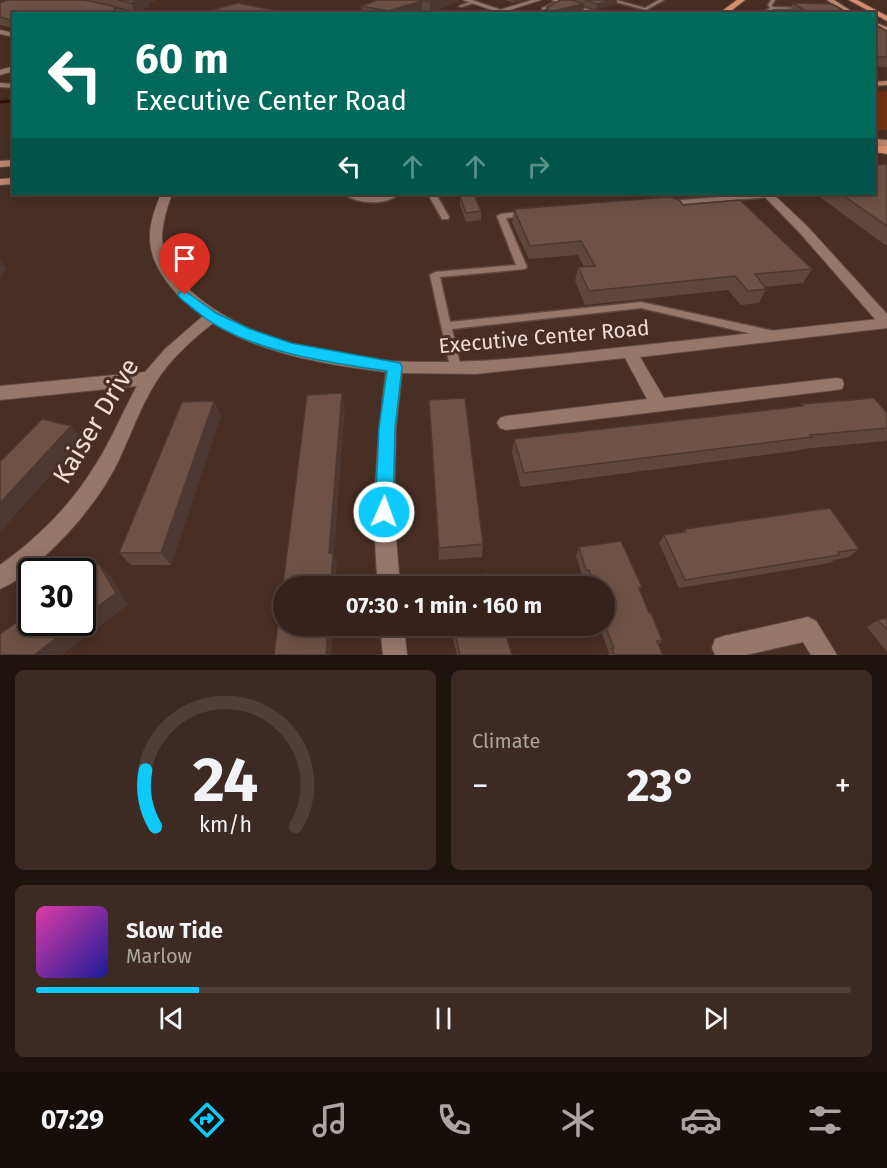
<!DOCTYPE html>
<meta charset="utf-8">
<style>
body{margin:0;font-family:"Fira Sans",sans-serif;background:#3d2a23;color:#f1f3f6;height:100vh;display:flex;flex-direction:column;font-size:22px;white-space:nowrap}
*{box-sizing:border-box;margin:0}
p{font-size:20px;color:#aaa4a2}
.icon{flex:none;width:33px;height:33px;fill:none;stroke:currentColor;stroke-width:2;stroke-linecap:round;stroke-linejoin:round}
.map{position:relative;height:655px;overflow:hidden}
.sheet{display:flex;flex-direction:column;gap:15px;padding:15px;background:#1e130e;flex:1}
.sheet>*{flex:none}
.hud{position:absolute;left:12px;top:12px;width:864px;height:183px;border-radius:0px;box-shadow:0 3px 15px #0003,0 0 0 2px #503f39;background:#00695c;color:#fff;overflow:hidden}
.speed{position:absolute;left:18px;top:558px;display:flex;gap:12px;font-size:30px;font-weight:700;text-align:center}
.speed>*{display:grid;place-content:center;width:78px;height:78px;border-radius:50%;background:#36221a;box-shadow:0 3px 15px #0003,0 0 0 2px #503f39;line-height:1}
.speed .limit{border:3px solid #111;border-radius:9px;background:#fff;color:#111}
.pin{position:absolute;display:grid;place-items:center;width:51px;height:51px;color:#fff;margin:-62px -26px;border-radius:50% 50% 50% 0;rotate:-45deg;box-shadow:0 0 6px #0007}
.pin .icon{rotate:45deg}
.me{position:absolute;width:66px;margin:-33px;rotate:2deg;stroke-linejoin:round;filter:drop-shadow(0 0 4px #0008)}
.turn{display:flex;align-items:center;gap:21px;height:126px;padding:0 24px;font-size:27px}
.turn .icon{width:78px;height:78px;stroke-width:2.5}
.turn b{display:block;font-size:42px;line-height:51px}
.lanes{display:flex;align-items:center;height:57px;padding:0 24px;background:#0003;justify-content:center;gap:30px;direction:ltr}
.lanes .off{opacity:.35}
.big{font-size:45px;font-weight:700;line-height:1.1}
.sheet .tile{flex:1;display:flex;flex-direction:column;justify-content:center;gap:9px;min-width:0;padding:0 21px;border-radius:9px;background:#3d2a23}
.sheet .dial{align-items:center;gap:0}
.dial svg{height:156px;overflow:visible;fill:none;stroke:#503f39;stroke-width:7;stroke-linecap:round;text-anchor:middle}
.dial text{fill:#f1f3f6;stroke:none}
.song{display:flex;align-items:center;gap:18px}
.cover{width:72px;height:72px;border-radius:9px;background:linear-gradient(135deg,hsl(320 70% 55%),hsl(240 70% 35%))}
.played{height:6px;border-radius:3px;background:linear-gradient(90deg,#0ecafa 20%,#503f39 20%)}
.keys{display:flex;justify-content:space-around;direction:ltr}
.heat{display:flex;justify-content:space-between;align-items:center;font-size:33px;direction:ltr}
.sheet .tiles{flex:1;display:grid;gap:15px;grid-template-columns:1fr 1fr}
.tile:last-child{grid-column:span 2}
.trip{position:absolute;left:273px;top:576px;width:342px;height:60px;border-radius:30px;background:#36221a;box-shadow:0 3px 15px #0003,0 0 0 2px #503f39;font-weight:700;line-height:60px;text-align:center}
.tabs{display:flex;height:96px;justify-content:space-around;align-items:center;background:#160e0a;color:#aaa4a2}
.tabs .icon{width:42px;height:42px}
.tabs .selected{color:#0ecafa}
.tabs b{font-size:27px;color:#f1f3f6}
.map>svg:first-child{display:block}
</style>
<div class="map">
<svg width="887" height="655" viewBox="0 0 887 655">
<rect width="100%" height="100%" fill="#482e23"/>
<path fill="#713011" d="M887,91V130H875V92Z"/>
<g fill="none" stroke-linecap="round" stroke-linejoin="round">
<path stroke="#320f01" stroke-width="3" d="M0,102L14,101"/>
<g stroke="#5f4941" stroke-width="3">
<g id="service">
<path d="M552,0H558L602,14H594L560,3L542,10V8L556,2Z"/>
<path d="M609,0H616L645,8L659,0H664L646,10Z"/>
<path d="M771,0H775L772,5L773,7L806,8L773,9L766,14H760L770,8L768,5Z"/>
<path d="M474,1L477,2L461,7L459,6Z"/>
<path d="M344,194C354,193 364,197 374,197C383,197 390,193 399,194C385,206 358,204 344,194Z"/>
<path d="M428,194H436L449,217L448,219H442Z"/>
<path d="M758,194H772L773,195L769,197L669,205L665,203L669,201Z"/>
<path d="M527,211H530V215L506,218L527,267L525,269L440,277L450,322L641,302L774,331L779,335L774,339L641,308L452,329L461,368L459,371H451L430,275L435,272L516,265L497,216L501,214Z"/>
</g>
</g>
<g stroke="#5f4941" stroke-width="2">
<g id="minor">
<path d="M64,0H75L133,13L124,14Z"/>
<path d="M532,0H541L497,14H486Z"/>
<path d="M0,30L14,33V37L0,34Z"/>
<path d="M14,66V71L0,75V70Z"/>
<path d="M0,83L14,84V88L0,87Z"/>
<path d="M161,194H172C167,208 162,223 162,238C163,268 191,294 214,309C333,387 501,360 634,346C719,337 803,327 887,318V328L640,357L664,398L836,378L842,379L844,384L842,389L836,390L506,430L500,428L497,423L500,418L506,416L647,399L625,358L476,374L402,373L396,428L394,512L400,586H378C371,515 376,444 386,372C331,366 260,354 213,323C192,340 171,358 156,382C140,407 130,437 117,464C99,499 73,530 44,557C31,569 17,582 0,589V565C38,538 72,504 96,464C112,439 123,411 137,386L0,400V386L145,372L165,349L203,316C179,300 151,270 150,240C149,224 155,208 161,194Z"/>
<path d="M808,617L816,621L837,655H811L803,642L746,655H715L712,648L715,639L724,636Z"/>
<path d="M380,626H404L407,655H383Z"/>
</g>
</g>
<g stroke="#5f4941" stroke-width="2">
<g id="tertiary">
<path d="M463,0H472L514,14H503Z"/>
<path d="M762,194H773L807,226L887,314V328L882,327L799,232Z"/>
</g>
</g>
<g stroke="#5f4941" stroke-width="2">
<g id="primary">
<path d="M827,0H834L856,14H848Z"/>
<path d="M874,22L887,27V31L874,26Z"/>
<path d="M887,81V85L874,86V82Z"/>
<path d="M874,139L887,140V146L874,145Z"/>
<path d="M14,160V166L0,167V161Z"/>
<path d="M14,178V184L0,185V179Z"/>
</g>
</g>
<g stroke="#5f4941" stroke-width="2">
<g id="motorway">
<path d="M737,0H745L727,14H718Z"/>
<path d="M849,0H857L887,16V21Z"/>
<path d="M874,145L887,146V154L874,152Z"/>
</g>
</g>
<use href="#service" fill="#96786b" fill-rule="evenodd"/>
<use href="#minor" fill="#96786b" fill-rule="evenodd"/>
<use href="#tertiary" fill="#96786b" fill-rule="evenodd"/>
<use href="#primary" fill="#bf876f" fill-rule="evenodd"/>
<use href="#motorway" fill="#db9172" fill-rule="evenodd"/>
</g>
<g fill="#5f473c">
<path d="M85,0H157L148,3L149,7L134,11Z"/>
<path d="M378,0H460L430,13L422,12L417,14H362L361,6Z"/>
<path d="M505,0H527L514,3Z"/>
<path d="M573,0H617L616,4L596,10L584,6L583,13L579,14H546L547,7Z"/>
<path d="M0,3L116,7L119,14H14V28L0,25Z"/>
<path d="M793,3L850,14H792L790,12Z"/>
<path d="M874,24L887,31V67H875Z"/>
<path d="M887,164V245H885L816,194H874Z"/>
<path d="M460,196L481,211V220L466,222L460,205Z"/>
<path d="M683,205L812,269L803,283L765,287L766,289L759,303L741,305L728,290L585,305L575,281L578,267H584L578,255L529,259L512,223L514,209Z"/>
<path d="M429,400L483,544L482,557L439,560Z"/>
<path d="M802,404L887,413V439L886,441L802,449L801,450L521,487L512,453L514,439L800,406Z"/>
<path d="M221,415L171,565H131L119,553Z"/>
<path d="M685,529L859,549L849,557L834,560L830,563L679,588L659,543L664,535L683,532Z"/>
<path d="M579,547L642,587L640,590L649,613L662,640L659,645L663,655H608L609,653L599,626H604V586H588L586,578H583L576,556Z"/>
<path d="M887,618V652L867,627L878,620Z"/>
<path d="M450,626H503L512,655H457Z"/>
</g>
<g fill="#4d3931">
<path d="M138,0H157L148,3L149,7L134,11L131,3Z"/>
<path d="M434,0H460L430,13V2Z"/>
<path d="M514,0H527L514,3Z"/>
<path d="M611,0H617L616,4L596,10L597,4Z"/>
<path d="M422,1V12L417,14H388V11Z"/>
<path d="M584,4L583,13L549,14V12Z"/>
<path d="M116,7L119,14H114L113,8Z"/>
<path d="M0,260L7,269L0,279Z"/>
<path d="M342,393L345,407L334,556L337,565L335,586H331L329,553Z"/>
<path d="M214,401L221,415L171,565L161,553Z"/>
<path d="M71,426L82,440L1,531L0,530V503Z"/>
<path d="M99,564L111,576L128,605L62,655H34L77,622H82V618Z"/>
<path d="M328,626H333L331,655H326Z"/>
</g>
<g fill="#6e5246" stroke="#4d3931" stroke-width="1.5">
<path d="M8,0H85L116,7L113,8H115L114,14H67L60,12L54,14H14V21L0,17V3Z"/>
<path d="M117,0H142L131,3Z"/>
<path d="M378,0H434L430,2L422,1L388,11L361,6Z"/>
<path d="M561,0H571L584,4L549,12L547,7Z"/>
<path d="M585,0H611L597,4Z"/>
<path d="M238,3L294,14H210L205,12Z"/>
<path d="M793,3L832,4L850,14H810Z"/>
<path d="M874,24L887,31V57H880L874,53Z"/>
<path d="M887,164V226L841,194H874V165Z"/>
<path d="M474,195L481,211L466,213L460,196Z"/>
<path d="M669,197L679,200L683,205L740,200L812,269L755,274L766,289L748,291L735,276L589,291L578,267L595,266L581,241L530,246L514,209Z"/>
<path d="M342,393L329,553H333L331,586H284V626H328L326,655H274L307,395Z"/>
<path d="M465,398L483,544L439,548L429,400Z"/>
<path d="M874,398L887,413V428L810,435L812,437L524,473L514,439L803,406L802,404Z"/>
<path d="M214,401L161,553H119L182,402Z"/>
<path d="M42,419L71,426L0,503V462Z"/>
<path d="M830,508L859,549L838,552L839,555L685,580L664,535L686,532L685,529Z"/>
<path d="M621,541L642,587L639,588L649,613H651L662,640L657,641L663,655H614L612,648H614L604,623V586H595L589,570H586L579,547Z"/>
<path d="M99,564L116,593L82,618V575Z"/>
<path d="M488,573L492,586H444V583Z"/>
<path d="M32,612V622H77L34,655H0V634Z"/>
<path d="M887,618V630L878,620Z"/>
<path d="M453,626H503L512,655H460Z"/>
</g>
<path fill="#0ecafa" stroke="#0983a2" stroke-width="1.5" d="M185,291L216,313L250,329L291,343L400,363L402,367L395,428L393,512L390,518L384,521L377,518L375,512L379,428L387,371C330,363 253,352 205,318C197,312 189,305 180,298L178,295L180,292Z"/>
<g text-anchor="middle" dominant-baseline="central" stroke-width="6" stroke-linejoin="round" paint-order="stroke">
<g font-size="21" fill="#eedcd6" stroke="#482e23">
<text transform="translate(544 337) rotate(-5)">Executive Center Road</text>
</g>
<g font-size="26" fill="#eedcd6" stroke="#482e23">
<text transform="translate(96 421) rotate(-59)">Kaiser Drive</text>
</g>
</g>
</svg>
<div class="speed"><div class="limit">30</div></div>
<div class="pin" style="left:185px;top:295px;background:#d93025"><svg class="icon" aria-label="arrive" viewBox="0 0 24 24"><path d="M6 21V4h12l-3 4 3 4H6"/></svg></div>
<svg class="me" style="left:384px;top:512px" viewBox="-20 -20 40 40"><circle r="17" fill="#0ecafa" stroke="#fff" stroke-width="3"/><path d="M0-11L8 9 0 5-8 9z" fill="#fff"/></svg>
<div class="trip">07:30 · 1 min · 160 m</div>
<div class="hud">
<div class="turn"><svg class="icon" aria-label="left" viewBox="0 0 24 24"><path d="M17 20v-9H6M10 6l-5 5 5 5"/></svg><div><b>60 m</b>Executive Center Road</div></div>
<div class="lanes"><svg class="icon" aria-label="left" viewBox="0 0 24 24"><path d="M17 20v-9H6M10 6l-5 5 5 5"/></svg><svg class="icon off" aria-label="ahead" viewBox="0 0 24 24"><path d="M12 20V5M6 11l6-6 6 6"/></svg><svg class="icon off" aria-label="ahead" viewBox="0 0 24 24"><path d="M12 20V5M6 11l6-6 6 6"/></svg><svg class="icon off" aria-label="right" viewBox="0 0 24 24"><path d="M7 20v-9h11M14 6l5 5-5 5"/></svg></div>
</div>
</div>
<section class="sheet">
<div class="tiles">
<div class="tile dial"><svg viewBox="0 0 100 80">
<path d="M14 69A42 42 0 1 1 86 69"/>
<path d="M14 69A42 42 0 0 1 9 40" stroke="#0ecafa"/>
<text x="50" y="56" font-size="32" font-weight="700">24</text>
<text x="50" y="72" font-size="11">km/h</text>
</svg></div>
<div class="tile"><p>Climate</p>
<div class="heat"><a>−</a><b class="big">23°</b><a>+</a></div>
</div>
<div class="tile">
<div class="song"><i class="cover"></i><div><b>Slow Tide</b><p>Marlow</p></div></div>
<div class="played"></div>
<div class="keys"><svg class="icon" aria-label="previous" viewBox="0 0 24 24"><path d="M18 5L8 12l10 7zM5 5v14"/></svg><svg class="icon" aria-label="pause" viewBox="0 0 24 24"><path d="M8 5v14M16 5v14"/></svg><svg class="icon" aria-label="next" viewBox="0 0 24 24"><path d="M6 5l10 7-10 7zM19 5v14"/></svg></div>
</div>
</div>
</section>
<nav class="tabs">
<b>07:29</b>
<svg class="icon selected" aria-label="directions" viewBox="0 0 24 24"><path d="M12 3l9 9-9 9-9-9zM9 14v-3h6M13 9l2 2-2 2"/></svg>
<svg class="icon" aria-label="music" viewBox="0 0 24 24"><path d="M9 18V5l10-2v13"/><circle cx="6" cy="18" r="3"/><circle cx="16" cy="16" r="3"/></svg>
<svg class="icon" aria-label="phone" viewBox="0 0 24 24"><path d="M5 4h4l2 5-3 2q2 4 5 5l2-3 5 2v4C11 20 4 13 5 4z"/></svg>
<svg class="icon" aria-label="climate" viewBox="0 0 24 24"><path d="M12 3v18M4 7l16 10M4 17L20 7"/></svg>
<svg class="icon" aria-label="car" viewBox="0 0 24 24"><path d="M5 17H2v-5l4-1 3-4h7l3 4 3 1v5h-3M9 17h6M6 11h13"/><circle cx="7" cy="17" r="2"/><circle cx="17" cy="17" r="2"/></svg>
<svg class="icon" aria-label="filters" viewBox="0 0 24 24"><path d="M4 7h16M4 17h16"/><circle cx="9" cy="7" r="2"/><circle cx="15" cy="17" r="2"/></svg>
</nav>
